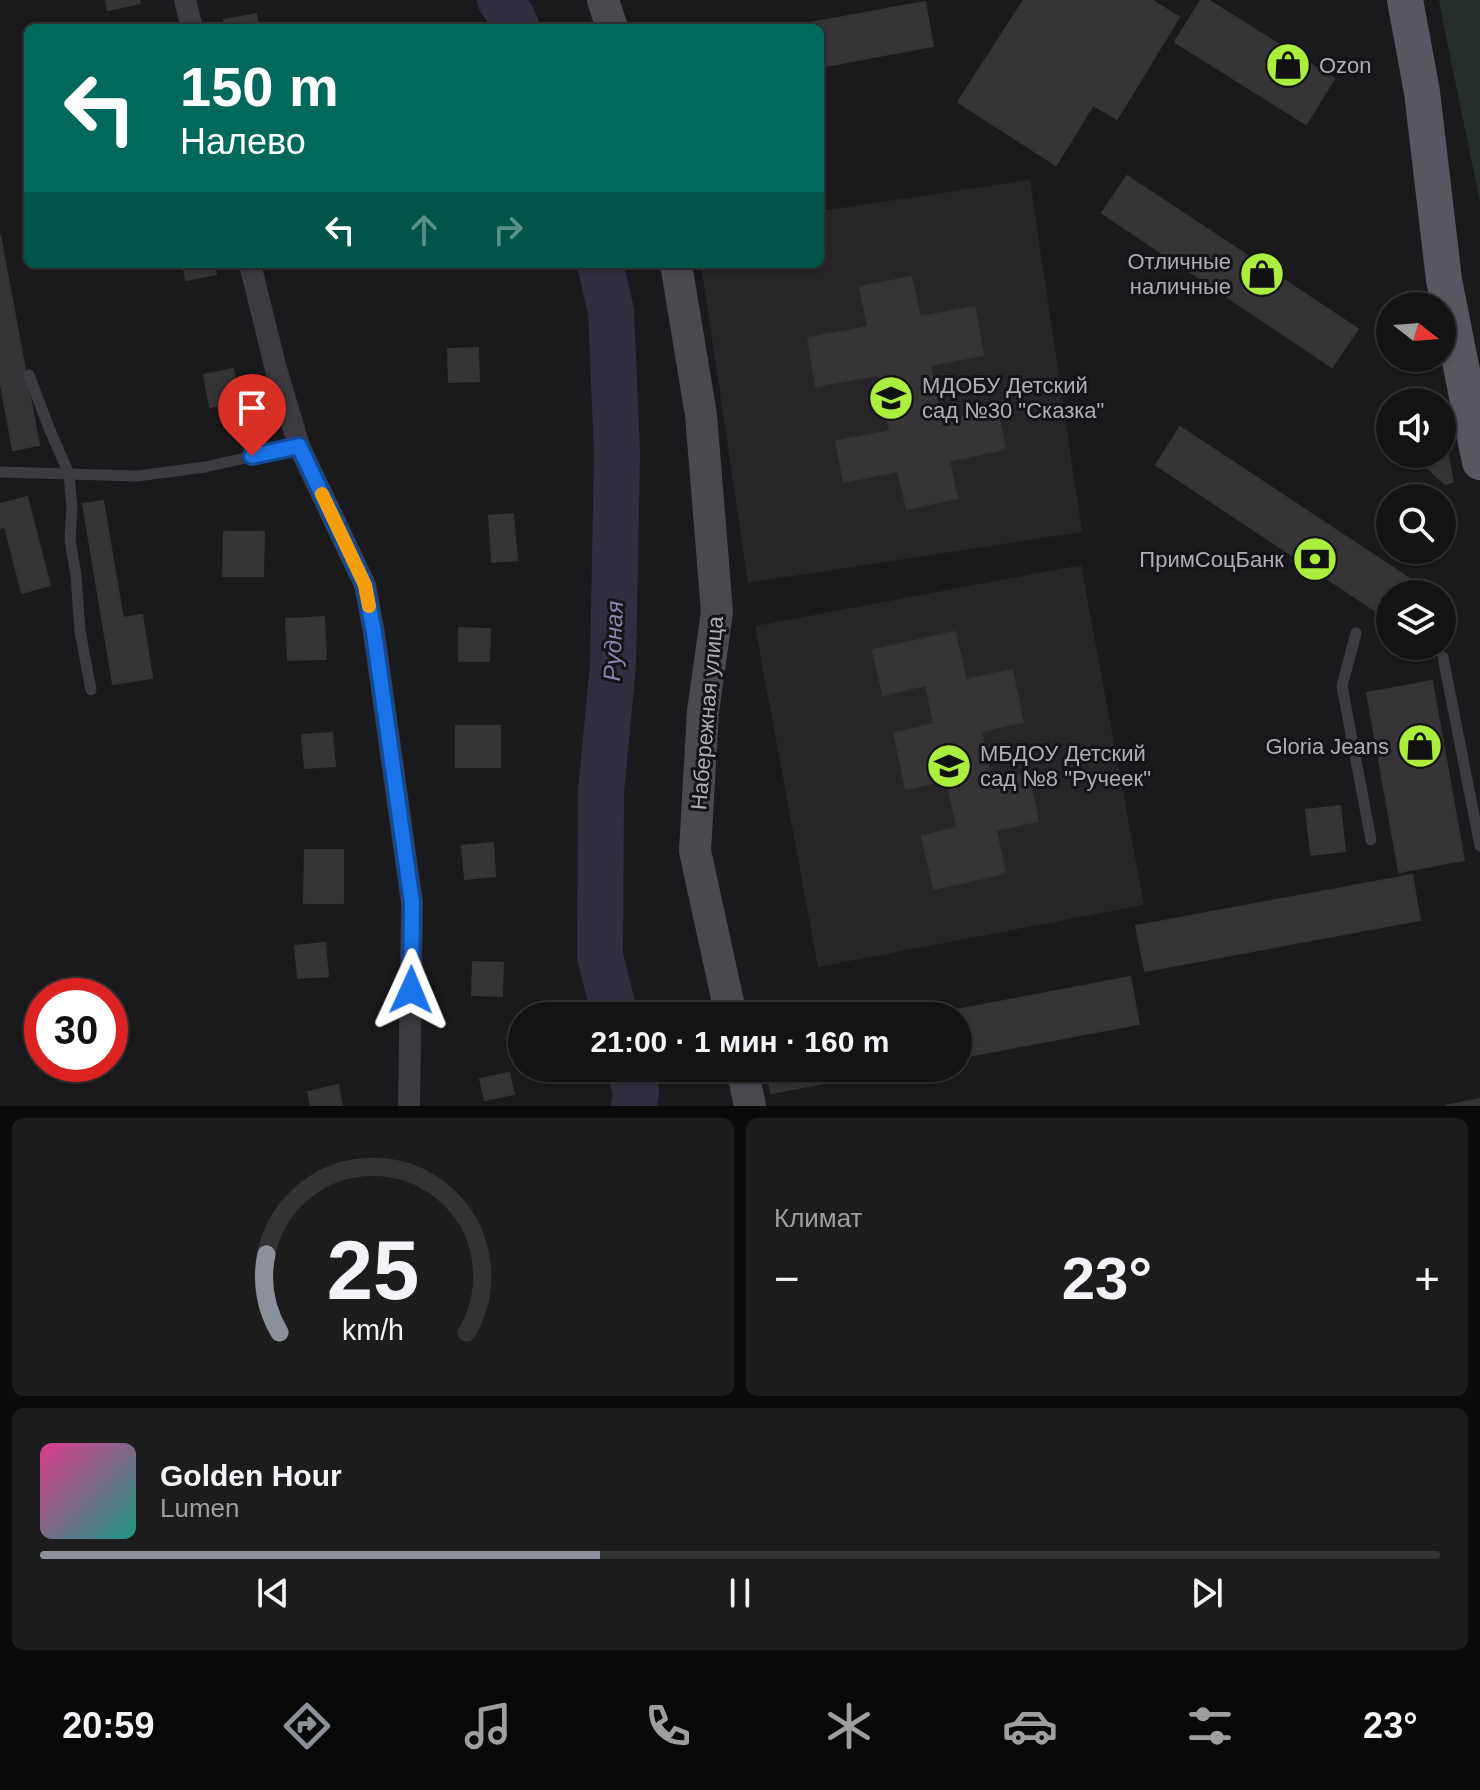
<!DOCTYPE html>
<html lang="ru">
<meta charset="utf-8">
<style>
body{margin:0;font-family:Helvetica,sans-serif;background:#1d1c1d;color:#f1f3f6;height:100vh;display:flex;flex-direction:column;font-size:30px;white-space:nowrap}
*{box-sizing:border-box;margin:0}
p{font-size:26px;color:#9d9ea0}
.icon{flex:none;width:44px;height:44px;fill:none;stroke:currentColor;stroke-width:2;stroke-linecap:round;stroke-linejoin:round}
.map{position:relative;height:1106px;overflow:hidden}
.drawer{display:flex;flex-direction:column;gap:12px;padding:12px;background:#0b0a0b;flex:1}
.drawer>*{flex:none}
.guide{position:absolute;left:24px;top:24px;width:800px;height:244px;border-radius:12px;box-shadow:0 2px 6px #0004,0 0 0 2px #333234;background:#00695c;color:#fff;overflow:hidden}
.needle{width:52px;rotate:107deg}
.tools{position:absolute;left:1376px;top:292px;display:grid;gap:16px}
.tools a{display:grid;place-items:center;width:80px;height:80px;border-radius:50%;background:#141314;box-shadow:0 2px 6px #0004,0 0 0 2px #333234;font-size:40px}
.speed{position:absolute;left:24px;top:978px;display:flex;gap:16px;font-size:40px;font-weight:700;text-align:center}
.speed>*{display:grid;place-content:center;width:104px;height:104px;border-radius:50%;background:#141314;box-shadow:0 2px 6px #0004,0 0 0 2px #333234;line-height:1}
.speed .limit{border:12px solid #d22;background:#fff;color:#111}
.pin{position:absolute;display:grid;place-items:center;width:68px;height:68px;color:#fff;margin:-82px -34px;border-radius:50% 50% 50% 0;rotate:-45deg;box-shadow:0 0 8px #0007}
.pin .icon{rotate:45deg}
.me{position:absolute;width:88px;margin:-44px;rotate:1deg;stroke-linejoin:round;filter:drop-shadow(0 0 6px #0008)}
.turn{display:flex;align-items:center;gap:28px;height:168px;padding:0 24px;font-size:36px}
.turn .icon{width:104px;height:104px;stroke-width:2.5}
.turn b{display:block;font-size:56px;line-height:68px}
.lanes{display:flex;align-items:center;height:76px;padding:0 24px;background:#0003;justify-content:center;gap:40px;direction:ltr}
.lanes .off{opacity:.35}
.big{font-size:60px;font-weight:700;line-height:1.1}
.drawer .tile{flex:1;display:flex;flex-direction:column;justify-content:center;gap:12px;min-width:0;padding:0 28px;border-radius:12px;background:#1d1c1d}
.drawer .dial{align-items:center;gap:0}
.dial svg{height:208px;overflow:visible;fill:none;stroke:#333234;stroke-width:7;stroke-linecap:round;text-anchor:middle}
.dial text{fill:#f1f3f6;stroke:none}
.song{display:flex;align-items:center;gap:24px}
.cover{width:96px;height:96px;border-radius:12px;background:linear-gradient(135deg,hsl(330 70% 55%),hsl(170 70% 35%))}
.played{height:8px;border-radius:4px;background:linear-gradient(90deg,#8c9099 40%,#333234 40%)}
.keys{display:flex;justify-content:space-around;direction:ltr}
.heat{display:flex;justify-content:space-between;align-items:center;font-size:44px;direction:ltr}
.drawer .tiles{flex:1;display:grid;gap:12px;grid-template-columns:1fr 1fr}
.tile:last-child{grid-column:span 2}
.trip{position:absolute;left:508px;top:1002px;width:464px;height:80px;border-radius:40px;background:#141314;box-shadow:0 2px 6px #0004,0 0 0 2px #333234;font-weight:700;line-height:80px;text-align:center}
.dock{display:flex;height:128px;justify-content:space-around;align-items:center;background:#080808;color:#9d9ea0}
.dock .icon{width:56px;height:56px}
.dock .on{color:#8c9099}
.dock b{font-size:36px;color:#f1f3f6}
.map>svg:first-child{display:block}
</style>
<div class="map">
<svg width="1480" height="1106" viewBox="0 0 1480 1106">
<rect width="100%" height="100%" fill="#1a191b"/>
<g fill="#272528">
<path d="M1030,180L1082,532L748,583L701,264H820V211Z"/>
<path d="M1081,565L1144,905L818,967L755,626Z"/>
</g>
<path fill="#252e2c" d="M1439,0H1480V202L1442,17Z"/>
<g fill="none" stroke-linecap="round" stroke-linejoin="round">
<g stroke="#312f3f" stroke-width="46">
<path d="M500,0L511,15L517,28"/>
<path d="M600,264L611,311L617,453L613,665L601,792L600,956L615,1016"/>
<path d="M629,1068L636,1092L634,1106"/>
</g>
</g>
<g fill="#363437" stroke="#363337" stroke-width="2">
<path d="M106,0H139L140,3L108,10Z"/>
<path d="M1024,0H1151L1179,17L1117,119L1093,105L1056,165L958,102Z"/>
<path d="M1201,0H1208L1334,79L1306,124L1175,42Z"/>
<path d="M925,2L933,46L820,67V28H783Z"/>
<path d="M256,14L259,28H226L224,20Z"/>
<path d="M1127,176L1358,329L1332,367L1102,213Z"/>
<path d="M0,235L39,445L13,450L0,380Z"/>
<path d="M183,264H214L216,274L186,280Z"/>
<path d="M911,277L920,317L975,307L983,355L930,365L941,420L997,409L1005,449L949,461L957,498L907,509L898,471L844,482L836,441L890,431L878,375L816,386L808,338L868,327L860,287Z"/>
<path d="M478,348L479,381L449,382L448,349Z"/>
<path d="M233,369L240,401L210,407L204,375Z"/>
<path d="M1436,392L1438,402H1425L1430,393Z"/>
<path d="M1442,425L1453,482L1445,484L1418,459V454H1442Z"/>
<path d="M1180,427L1410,579L1400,594H1390V609L1385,617L1156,465Z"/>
<path d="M27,497L50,585L22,593L5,527L0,528V504Z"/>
<path d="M103,501L123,618L142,615L152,678L113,684L83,504Z"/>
<path d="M513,514L517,560L492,562L489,516Z"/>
<path d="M224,532H264L263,576H223Z"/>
<path d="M324,617L326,659L288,660L286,619Z"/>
<path d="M459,628L490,629L489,661H459Z"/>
<path d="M955,632L966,680L1012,670L1023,722L981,731L991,781L1028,773L1038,821L996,830L1005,873L934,889L922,836L957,828L947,780L906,789L894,733L934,724L926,685L883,695L873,650Z"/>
<path d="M1432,681L1464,860L1399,872L1367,693Z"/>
<rect x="456" y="726" width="44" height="41"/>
<path d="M332,733L335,766L305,768L302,735Z"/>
<path d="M1340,806L1345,851L1311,855L1306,810Z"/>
<path d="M493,843L495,876L465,879L462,846Z"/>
<path d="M305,850H343V903H304Z"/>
<path d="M1412,875L1420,920L1145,971L1136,926Z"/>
<path d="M325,943L328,976L298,978L295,946Z"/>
<path d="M473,962L503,963L502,996L472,995Z"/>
<path d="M1130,977L1139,1024L958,1058V1016H925Z"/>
<path d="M766,1068H904L771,1093Z"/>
<path d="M509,1073L514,1094L485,1100L480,1079Z"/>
<path d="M338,1085L342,1106H311L308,1092Z"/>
<path d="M1480,1099V1106H1445Z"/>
</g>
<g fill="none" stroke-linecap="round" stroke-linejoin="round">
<g stroke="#3d3a40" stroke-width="11">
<path d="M29,375L49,428L69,474L72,509L70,540L76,576L80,631L91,690"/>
<path d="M0,472L137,476L205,467L299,446"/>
<path d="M1356,633L1342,686L1371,840"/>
<path d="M1443,657L1480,846"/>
</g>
<g stroke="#3d3a40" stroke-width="22">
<path d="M185,0L192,28"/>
<path d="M250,264L276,369L299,446L365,585L374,633L412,903L409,1106"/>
</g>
<g stroke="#4c4850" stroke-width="32">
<path d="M603,0L612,28"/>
<path d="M676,264L701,415L717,612L703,711L695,851L731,1016"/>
<path d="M742,1068L750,1106"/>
</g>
<path stroke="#5a565f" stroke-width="36" d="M1405,0L1422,92L1444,280L1480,462"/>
</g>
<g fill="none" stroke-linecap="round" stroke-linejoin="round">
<g stroke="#114b97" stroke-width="20">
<path id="route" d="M252,456L299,446L365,585L374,633L412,903L411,990"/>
</g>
<use href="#route" stroke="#1a73e8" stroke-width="14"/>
<path stroke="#f59e0b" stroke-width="14" d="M322,494L365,585L369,606"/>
</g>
<defs>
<g id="shop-disc" transform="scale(2.3)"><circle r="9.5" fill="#abee3e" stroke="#151416"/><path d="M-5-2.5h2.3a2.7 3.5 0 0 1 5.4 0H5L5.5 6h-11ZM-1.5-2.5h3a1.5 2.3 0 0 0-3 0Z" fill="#111"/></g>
<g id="school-disc" transform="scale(2.3)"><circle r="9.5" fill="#abee3e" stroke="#151416"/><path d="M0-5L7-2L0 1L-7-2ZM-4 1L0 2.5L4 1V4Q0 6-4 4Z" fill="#111"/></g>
<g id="bank-disc" transform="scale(2.3)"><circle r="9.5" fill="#abee3e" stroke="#151416"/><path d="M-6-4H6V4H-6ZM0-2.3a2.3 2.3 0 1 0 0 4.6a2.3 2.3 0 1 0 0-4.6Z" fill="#111"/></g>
</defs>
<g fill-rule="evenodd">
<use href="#shop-disc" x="1288" y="65"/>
<use href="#shop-disc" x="1262" y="274"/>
<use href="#school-disc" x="891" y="398"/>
<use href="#bank-disc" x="1315" y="559"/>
<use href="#shop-disc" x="1420" y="746"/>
<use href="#school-disc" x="949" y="766"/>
</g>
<g text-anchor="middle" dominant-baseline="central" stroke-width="6" stroke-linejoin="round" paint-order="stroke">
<g font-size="22" fill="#b2acba" stroke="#151416" text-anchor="start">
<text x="1319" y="65">Ozon</text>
<text x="1231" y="261" text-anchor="end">Отличные<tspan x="1231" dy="25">наличные</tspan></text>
<text x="922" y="385">МДОБУ Детский<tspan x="922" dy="25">сад №30 "Сказка"</tspan></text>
<text x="1284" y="559" text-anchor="end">ПримСоцБанк</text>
<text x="1389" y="746" text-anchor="end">Gloria Jeans</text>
<text x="980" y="753">МБДОУ Детский<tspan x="980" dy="25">сад №8 "Ручеек"</tspan></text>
</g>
<g font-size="22" fill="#b2acba" stroke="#151416">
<text transform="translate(707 713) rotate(-85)">Набережная улица</text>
</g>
<g font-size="24" font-style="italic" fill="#8d84b4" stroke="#151416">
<text transform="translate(613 641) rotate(-88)">Рудная</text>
</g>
</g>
</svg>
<div class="tools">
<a><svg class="needle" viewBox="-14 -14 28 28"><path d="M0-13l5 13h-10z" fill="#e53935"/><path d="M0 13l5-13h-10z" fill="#9d9ea0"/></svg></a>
<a><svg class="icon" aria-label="sound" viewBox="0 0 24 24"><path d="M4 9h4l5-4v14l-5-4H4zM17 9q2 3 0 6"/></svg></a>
<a><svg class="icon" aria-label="search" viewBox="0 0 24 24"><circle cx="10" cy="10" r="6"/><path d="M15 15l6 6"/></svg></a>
<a><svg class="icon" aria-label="layers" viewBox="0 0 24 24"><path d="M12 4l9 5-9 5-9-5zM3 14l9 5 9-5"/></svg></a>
</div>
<div class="speed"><div class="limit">30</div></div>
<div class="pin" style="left:252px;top:456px;background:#d93025"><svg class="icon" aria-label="arrive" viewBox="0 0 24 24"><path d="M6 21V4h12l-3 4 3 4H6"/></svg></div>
<svg class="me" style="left:411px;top:990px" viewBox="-20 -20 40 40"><path d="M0-17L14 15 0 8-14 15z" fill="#1a73e8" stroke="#fff" stroke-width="4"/></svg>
<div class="trip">21:00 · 1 мин · 160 m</div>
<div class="guide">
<div class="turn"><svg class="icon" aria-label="left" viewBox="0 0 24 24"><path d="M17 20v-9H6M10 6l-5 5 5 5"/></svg><div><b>150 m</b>Налево</div></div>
<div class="lanes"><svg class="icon" aria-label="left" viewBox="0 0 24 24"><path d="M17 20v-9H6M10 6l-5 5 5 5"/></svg><svg class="icon off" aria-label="ahead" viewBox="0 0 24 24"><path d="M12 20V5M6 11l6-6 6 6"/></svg><svg class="icon off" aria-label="right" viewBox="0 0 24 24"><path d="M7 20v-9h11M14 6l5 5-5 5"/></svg></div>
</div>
</div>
<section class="drawer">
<div class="tiles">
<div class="tile dial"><svg viewBox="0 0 100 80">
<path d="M14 69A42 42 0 1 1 86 69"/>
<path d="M14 69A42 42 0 0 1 9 39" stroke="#8c9099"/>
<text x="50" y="56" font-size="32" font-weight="700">25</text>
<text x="50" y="72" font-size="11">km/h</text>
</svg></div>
<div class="tile"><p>Климат</p>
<div class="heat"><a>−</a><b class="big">23°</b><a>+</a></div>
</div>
<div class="tile">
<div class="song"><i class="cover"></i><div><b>Golden Hour</b><p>Lumen</p></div></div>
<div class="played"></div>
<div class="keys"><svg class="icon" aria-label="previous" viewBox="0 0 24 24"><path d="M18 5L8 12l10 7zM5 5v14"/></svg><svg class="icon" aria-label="pause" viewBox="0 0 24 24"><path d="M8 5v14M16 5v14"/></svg><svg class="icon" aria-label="next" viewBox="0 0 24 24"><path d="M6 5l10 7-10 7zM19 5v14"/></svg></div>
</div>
</div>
</section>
<nav class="dock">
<b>20:59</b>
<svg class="icon on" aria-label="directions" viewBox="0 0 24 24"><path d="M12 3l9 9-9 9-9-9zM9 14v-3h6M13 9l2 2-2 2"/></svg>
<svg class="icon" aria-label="music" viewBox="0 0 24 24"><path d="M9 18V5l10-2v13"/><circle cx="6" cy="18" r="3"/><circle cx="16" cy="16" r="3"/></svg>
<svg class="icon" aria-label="phone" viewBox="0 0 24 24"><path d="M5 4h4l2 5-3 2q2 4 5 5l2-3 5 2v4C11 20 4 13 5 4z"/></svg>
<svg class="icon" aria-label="climate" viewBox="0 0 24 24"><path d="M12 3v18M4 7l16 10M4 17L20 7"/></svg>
<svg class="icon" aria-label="car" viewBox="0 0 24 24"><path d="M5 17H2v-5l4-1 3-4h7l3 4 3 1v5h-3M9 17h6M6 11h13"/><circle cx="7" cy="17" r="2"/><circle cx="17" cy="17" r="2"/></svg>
<svg class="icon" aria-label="filters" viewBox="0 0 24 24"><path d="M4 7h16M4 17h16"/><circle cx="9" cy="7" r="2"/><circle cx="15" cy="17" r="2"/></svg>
<b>23°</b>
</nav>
